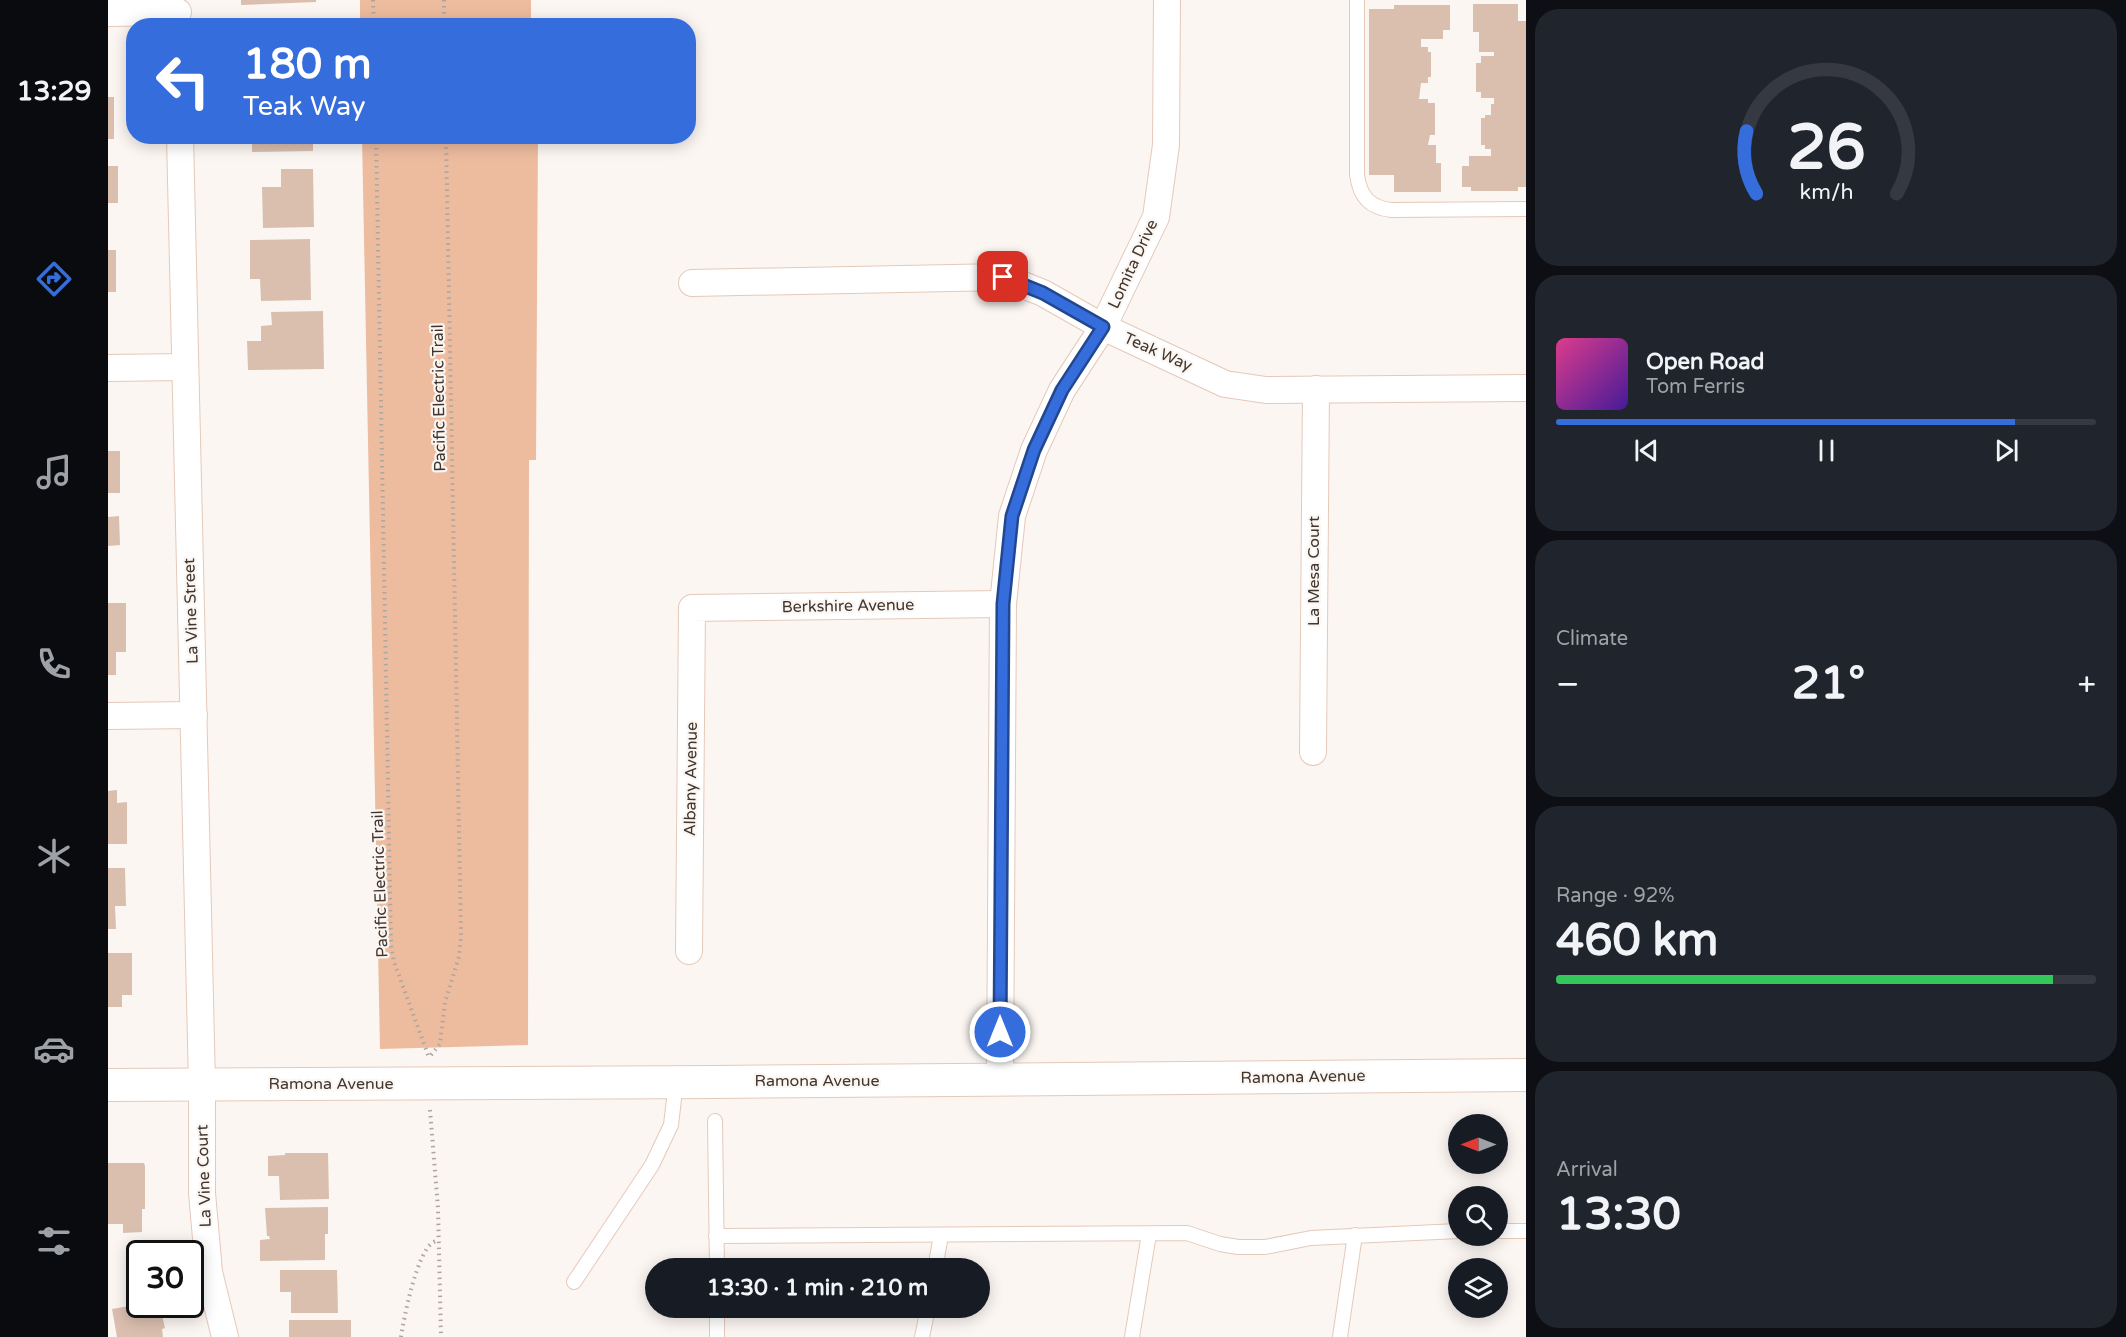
<!DOCTYPE html>
<meta charset="utf-8">
<style>
body{margin:0;font-family:"Varela Round",sans-serif;background:#20242c;color:#f1f3f6;height:100vh;display:flex;flex-direction:column;font-size:22px;white-space:nowrap}
*{box-sizing:border-box;margin:0}
p{font-size:20px;color:#9ea1a6}
.icon{flex:none;width:33px;height:33px;fill:none;stroke:currentColor;stroke-width:2;stroke-linecap:round;stroke-linejoin:round}
.map{position:relative;flex:1;overflow:hidden}
.drawer{display:flex;flex-direction:column;gap:9px;padding:9px;background:#0d0f14;width:600px}
.drawer>*{flex:none}
.banner{position:absolute;left:18px;top:18px;width:570px;height:126px;border-radius:24px;box-shadow:0 3px 15px #0003;background:#366ddc;color:#fff;overflow:hidden}
.needle{width:39px;rotate:270deg}
.tools{position:absolute;left:1340px;top:1114px;display:grid;gap:12px}
.tools a{display:grid;place-items:center;width:60px;height:60px;border-radius:50%;background:#171b24;box-shadow:0 3px 15px #0003;font-size:30px}
.speed{position:absolute;left:18px;top:1240px;display:flex;gap:12px;font-size:30px;font-weight:700;text-align:center}
.speed>*{display:grid;place-content:center;width:78px;height:78px;border-radius:50%;background:#171b24;box-shadow:0 3px 15px #0003;line-height:1}
.speed .limit{border:3px solid #111;border-radius:9px;background:#fff;color:#111}
.pin{position:absolute;display:grid;place-items:center;width:51px;height:51px;color:#fff;margin:-26px;border-radius:12px;box-shadow:0 3px 9px #0006}
.me{position:absolute;width:66px;margin:-33px;rotate:0deg;stroke-linejoin:round;filter:drop-shadow(0 0 4px #0008)}
.turn{display:flex;align-items:center;gap:21px;height:126px;padding:0 18px;font-size:27px}
.turn .icon{width:78px;height:78px;stroke-width:2.5}
.turn b{display:block;font-size:42px;line-height:51px}
.big{font-size:45px;font-weight:800;line-height:1.1}
.drawer .card{flex:1;display:flex;flex-direction:column;justify-content:center;gap:9px;min-width:0;padding:0 21px;border-radius:24px;background:#20242c}
.drawer .dial{align-items:center;gap:0}
.dial svg{height:156px;overflow:visible;fill:none;stroke:#363941;stroke-width:7;stroke-linecap:round;text-anchor:middle}
.dial text{fill:#f1f3f6;stroke:none}
.song{display:flex;align-items:center;gap:18px}
.cover{width:72px;height:72px;border-radius:9px;background:linear-gradient(135deg,hsl(330 70% 55%),hsl(260 70% 35%))}
.played{height:6px;border-radius:3px;background:linear-gradient(90deg,#366ddc 85%,#363941 85%)}
.keys{display:flex;justify-content:space-around;direction:ltr}
.heat{display:flex;justify-content:space-between;align-items:center;font-size:33px;direction:ltr}
.charge{height:9px;border-radius:4px;background:linear-gradient(90deg,#34c759 92%,#363941 0)}
.trip{position:absolute;left:537px;top:1258px;width:345px;height:60px;border-radius:30px;background:#171b24;box-shadow:0 3px 15px #0003;font-weight:800;line-height:60px;text-align:center}
main{display:flex;flex:1;min-height:0}
.tabs{display:flex;flex-direction:column;width:108px;justify-content:space-around;align-items:center;background:#090b0e;color:#9ea1a6}
.tabs .icon{width:42px;height:42px}
.tabs .current{color:#366ddc}
.tabs b{font-size:27px;color:#f1f3f6}
.map>svg:first-child{display:block}
</style>
<main>
<nav class="tabs">
<b>13:29</b>
<svg class="icon current" aria-label="directions" viewBox="0 0 24 24"><path d="M12 3l9 9-9 9-9-9zM9 14v-3h6M13 9l2 2-2 2"/></svg>
<svg class="icon" aria-label="music" viewBox="0 0 24 24"><path d="M9 18V5l10-2v13"/><circle cx="6" cy="18" r="3"/><circle cx="16" cy="16" r="3"/></svg>
<svg class="icon" aria-label="phone" viewBox="0 0 24 24"><path d="M5 4h4l2 5-3 2q2 4 5 5l2-3 5 2v4C11 20 4 13 5 4z"/></svg>
<svg class="icon" aria-label="climate" viewBox="0 0 24 24"><path d="M12 3v18M4 7l16 10M4 17L20 7"/></svg>
<svg class="icon" aria-label="car" viewBox="0 0 24 24"><path d="M5 17H2v-5l4-1 3-4h7l3 4 3 1v5h-3M9 17h6M6 11h13"/><circle cx="7" cy="17" r="2"/><circle cx="17" cy="17" r="2"/></svg>
<svg class="icon" aria-label="filters" viewBox="0 0 24 24"><path d="M4 7h16M4 17h16"/><circle cx="9" cy="7" r="2"/><circle cx="15" cy="17" r="2"/></svg>
</nav>
<div class="map">
<svg width="1418" height="1337" viewBox="0 0 1418 1337">
<rect width="100%" height="100%" fill="#fbf6f2"/>
<g fill="#edbc9f">
<rect x="252" y="0" width="171" height="25"/>
<path d="M254,137H430L428,460H421L420,1045L272,1049Z"/>
</g>
<g fill="#dabfaf">
<path d="M133,0H208V2L133,5Z"/>
<path d="M1365,4H1410V21H1418V187H1410V191H1363V187H1354V166H1361V156H1383V149H1377V145H1373V118H1377V115H1383V104H1386V98H1373V92H1368V63H1373V56H1386V52H1371V32H1365Z"/>
<path d="M1286,5H1342V30H1335V39H1313V47H1320V52H1323V77H1320V83H1313L1311,99H1320V103H1327V135H1322L1320,145H1328V163H1333V192H1286V175H1261V9H1286Z"/>
<rect x="138" y="22" width="60" height="4"/>
<rect x="0" y="97" width="6" height="42"/>
<path d="M144,136H205V151L144,152Z"/>
<rect x="0" y="166" width="10" height="37"/>
<path d="M173,169H205L206,227L155,228L154,187H173Z"/>
<path d="M202,239L203,300L153,301L152,279H142V240Z"/>
<rect x="0" y="250" width="8" height="42"/>
<path d="M215,311L216,369L140,370L139,341H153V326L164,325L163,312Z"/>
<rect x="0" y="451" width="12" height="42"/>
<path d="M11,516L12,545L0,546V517Z"/>
<path d="M0,603H18V652H8V675H0Z"/>
<path d="M9,790V803L19,802V844H0V791Z"/>
<path d="M0,868H17L18,906H7L8,929H0Z"/>
<path d="M0,953H24V995H14V1007H0Z"/>
<path d="M177,1153H220L221,1199L172,1200L171,1176H160V1156L177,1155Z"/>
<path d="M0,1163H36L37,1166V1209H34V1232L15,1233V1224H0Z"/>
<path d="M220,1207V1234H217V1260L152,1261V1240L162,1239L161,1236H159L157,1208Z"/>
<path d="M172,1270H229L230,1313H183V1292H172Z"/>
<path d="M32,1295V1305H48L50,1316L54,1315L57,1328L54,1329L55,1337H9L4,1309L27,1305L26,1296Z"/>
<rect x="181" y="1320" width="62" height="17"/>
</g>
<g fill="none" stroke-linecap="round" stroke-linejoin="round">
<g stroke="#e5c9b9" stroke-width="16">
<g id="service">
<path d="M1249,0V175C1252,197 1262,208 1284,210L1418,209"/>
<path d="M607,1121L609,1269"/>
<path d="M1389,1231H1418"/>
<path d="M608,1236L1079,1233L1112,1244L1130,1247H1157L1203,1238L1350,1231"/>
<path d="M827,1269L833,1235"/>
<path d="M466,1282L544,1165L563,1125L568,1082"/>
<path d="M609,1308V1337"/>
<path d="M814,1337L820,1308"/>
<path d="M1024,1337L1041,1234"/>
<path d="M1232,1337L1247,1235"/>
</g>
</g>
<g stroke="#e5c9b9" stroke-width="28">
<g id="minor">
<path d="M0,13L70,12"/>
<path d="M72,136L94,1085V1193L101,1272L117,1337"/>
<path d="M584,283L895,277L935,293L995,327L1117,384L1158,390L1418,388"/>
<path d="M0,368L77,367"/>
<path d="M0,716L86,715"/>
<path d="M1205,752L1208,389"/>
<path d="M581,951L584,608L895,604"/>
<path d="M892,1080L895,604L904,516L926,450L954,390L995,327L1048,217L1058,145L1059,0"/>
</g>
</g>
<g stroke="#e5c9b9" stroke-width="34">
<path id="tertiary" d="M0,1085L607,1082L1418,1075"/>
</g>
<g stroke="#aca5a0" stroke-width="4" stroke-dasharray="1.5 4.5" stroke-linecap="butt">
<path d="M265,0L266,26"/>
<path d="M336,0V26"/>
<path d="M268,136L283,945L286,962L320,1055"/>
<path d="M323,1055L332,1044L337,1002L351,957L353,936L338,136"/>
<path d="M322,1110L330,1208L333,1337"/>
<path d="M293,1337C296,1317 308,1257 323,1244C325,1242 328,1241 331,1240"/>
</g>
<use href="#service" stroke="#fff" stroke-width="14"/>
<use href="#minor" stroke="#fff" stroke-width="26"/>
<use href="#tertiary" stroke="#fff" stroke-width="32"/>
</g>
<g fill="none" stroke-linecap="round" stroke-linejoin="round">
<g stroke="#23478f" stroke-width="15">
<path id="route" d="M892,1032L895,604L904,516L926,450L954,390L995,327L935,293L895,277"/>
</g>
<use href="#route" stroke="#366ddc" stroke-width="10"/>
</g>
<g text-anchor="middle" dominant-baseline="central" stroke-width="4.5" stroke-linejoin="round" paint-order="stroke">
<g font-size="16" fill="#40362f" stroke="#fbf6f2">
<text transform="translate(1025 264) rotate(-65)">Lomita Drive</text>
<text transform="translate(1050 352) rotate(24)">Teak Way</text>
<text transform="translate(331 398) rotate(-91)">Pacific Electric Trail</text>
<text transform="translate(1206 571) rotate(-90)">La Mesa Court</text>
<text transform="translate(740 606) rotate(-1)">Berkshire Avenue</text>
<text transform="translate(83 611) rotate(-92)">La Vine Street</text>
<text transform="translate(583 779) rotate(-89)">Albany Avenue</text>
<text transform="translate(272 884) rotate(-92)">Pacific Electric Trail</text>
<text transform="translate(1195 1077) rotate(-1)">Ramona Avenue</text>
<text x="709" y="1081">Ramona Avenue</text>
<text x="223" y="1084">Ramona Avenue</text>
<text transform="translate(96 1176) rotate(-92)">La Vine Court</text>
</g>
</g>
</svg>
<div class="tools">
<a><svg class="needle" viewBox="-14 -14 28 28"><path d="M0-13l5 13h-10z" fill="#e53935"/><path d="M0 13l5-13h-10z" fill="#9ea1a6"/></svg></a>
<a><svg class="icon" aria-label="search" viewBox="0 0 24 24"><circle cx="10" cy="10" r="6"/><path d="M15 15l6 6"/></svg></a>
<a><svg class="icon" aria-label="layers" viewBox="0 0 24 24"><path d="M12 4l9 5-9 5-9-5zM3 14l9 5 9-5"/></svg></a>
</div>
<div class="speed"><div class="limit">30</div></div>
<div class="pin" style="left:895px;top:277px;background:#d93025"><svg class="icon" aria-label="arrive" viewBox="0 0 24 24"><path d="M6 21V4h12l-3 4 3 4H6"/></svg></div>
<svg class="me" style="left:892px;top:1032px" viewBox="-20 -20 40 40"><circle r="17" fill="#366ddc" stroke="#fff" stroke-width="3"/><path d="M0-11L8 9 0 5-8 9z" fill="#fff"/></svg>
<div class="trip">13:30 · 1 min · 210 m</div>
<div class="banner">
<div class="turn"><svg class="icon" aria-label="left" viewBox="0 0 24 24"><path d="M17 20v-9H6M10 6l-5 5 5 5"/></svg><div><b>180 m</b>Teak Way</div></div>
</div>
</div>
<section class="drawer">
<div class="card dial"><svg viewBox="0 0 100 80">
<path d="M14 69A42 42 0 1 1 86 69"/>
<path d="M14 69A42 42 0 0 1 9 37" stroke="#366ddc"/>
<text x="50" y="56" font-size="32" font-weight="700">26</text>
<text x="50" y="72" font-size="11">km/h</text>
</svg></div>
<div class="card">
<div class="song"><i class="cover"></i><div><b>Open Road</b><p>Tom Ferris</p></div></div>
<div class="played"></div>
<div class="keys"><svg class="icon" aria-label="previous" viewBox="0 0 24 24"><path d="M18 5L8 12l10 7zM5 5v14"/></svg><svg class="icon" aria-label="pause" viewBox="0 0 24 24"><path d="M8 5v14M16 5v14"/></svg><svg class="icon" aria-label="next" viewBox="0 0 24 24"><path d="M6 5l10 7-10 7zM19 5v14"/></svg></div>
</div>
<div class="card"><p>Climate</p>
<div class="heat"><a>−</a><b class="big">21°</b><a>+</a></div>
</div>
<div class="card"><p>Range · 92%</p><b class="big">460 km</b><div class="charge"></div></div>
<div class="card"><p>Arrival</p><b class="big">13:30</b></div>
</section>
</main>
